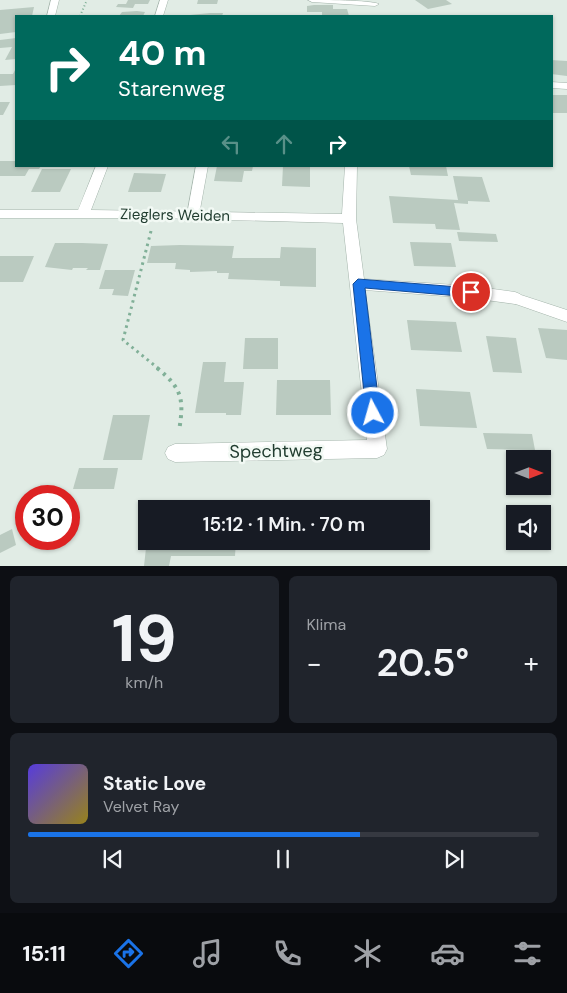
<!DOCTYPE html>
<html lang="de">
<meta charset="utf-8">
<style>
body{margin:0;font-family:"DM Sans",sans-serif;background:#20242c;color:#f1f3f6;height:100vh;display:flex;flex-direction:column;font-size:19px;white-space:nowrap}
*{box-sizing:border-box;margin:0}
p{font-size:16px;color:#9ea1a6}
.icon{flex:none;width:28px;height:28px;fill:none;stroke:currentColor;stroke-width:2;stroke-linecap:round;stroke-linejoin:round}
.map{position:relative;height:566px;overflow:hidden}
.sheet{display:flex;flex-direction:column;gap:10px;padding:10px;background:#0d0f14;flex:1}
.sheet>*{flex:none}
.banner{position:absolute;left:15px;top:15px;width:538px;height:152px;border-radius:0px;box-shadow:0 1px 4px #0004;background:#00695c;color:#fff;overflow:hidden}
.needle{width:32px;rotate:90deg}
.fabs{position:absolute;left:506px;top:450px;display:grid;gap:10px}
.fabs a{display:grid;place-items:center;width:45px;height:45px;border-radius:0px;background:#171b24;box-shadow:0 1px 4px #0004;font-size:25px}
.speed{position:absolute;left:15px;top:485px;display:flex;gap:10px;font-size:25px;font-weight:700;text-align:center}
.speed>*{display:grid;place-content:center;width:65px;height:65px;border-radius:50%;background:#171b24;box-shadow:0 1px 4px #0004;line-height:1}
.speed .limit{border:8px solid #d22;background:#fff;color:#111}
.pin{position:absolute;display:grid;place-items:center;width:42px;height:42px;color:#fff;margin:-21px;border:2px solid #fff;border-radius:50%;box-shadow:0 1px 5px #0007}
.me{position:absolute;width:55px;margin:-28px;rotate:354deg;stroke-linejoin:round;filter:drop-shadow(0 0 4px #0008)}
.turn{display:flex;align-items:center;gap:18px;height:105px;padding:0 20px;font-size:22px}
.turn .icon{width:65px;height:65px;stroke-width:2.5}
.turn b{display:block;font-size:35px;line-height:42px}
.lanes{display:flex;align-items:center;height:48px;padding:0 20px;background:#0003;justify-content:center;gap:25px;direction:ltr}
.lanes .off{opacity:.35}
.big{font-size:38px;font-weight:600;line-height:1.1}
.sheet .card{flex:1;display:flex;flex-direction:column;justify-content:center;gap:8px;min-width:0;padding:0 18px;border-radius:8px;background:#20242c}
.sheet .dial{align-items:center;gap:0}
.dial b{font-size:65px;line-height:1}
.song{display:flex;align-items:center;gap:15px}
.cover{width:60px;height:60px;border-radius:8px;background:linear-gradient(135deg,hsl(250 70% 55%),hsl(50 70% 35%))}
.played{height:5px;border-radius:2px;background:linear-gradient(90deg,#1a73e8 65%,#363941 65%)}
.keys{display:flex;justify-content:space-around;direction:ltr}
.heat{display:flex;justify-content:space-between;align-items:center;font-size:28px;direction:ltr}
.sheet .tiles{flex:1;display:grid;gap:10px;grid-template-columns:1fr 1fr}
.card:last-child{grid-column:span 2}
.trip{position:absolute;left:138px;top:500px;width:292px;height:50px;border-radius:0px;background:#171b24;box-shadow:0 1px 4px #0004;font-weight:600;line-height:50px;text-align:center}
.tabs{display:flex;height:80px;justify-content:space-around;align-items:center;background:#090b0e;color:#9ea1a6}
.tabs .icon{width:35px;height:35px}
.tabs .selected{color:#1a73e8}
.tabs b{font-size:22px;color:#f1f3f6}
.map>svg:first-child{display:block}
</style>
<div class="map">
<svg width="567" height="566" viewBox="0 0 567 566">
<rect width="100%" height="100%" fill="#e1ece5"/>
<g fill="#bacac0">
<path d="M128,0H150L148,4H135L133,8L116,7L118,4H126Z"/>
<path d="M198,0H218L217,4H197Z"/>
<path d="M415,0H446L452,4L428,9Z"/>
<path d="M314,5H333V9H347L349,16H322V12H307V6Z"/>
<path d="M34,7L32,16H16V32L0,34V10Z"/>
<path d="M137,11L145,12L143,16H119L122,12Z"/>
<path d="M210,13H223L222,16H180Z"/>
<path d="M16,38V59L5,60L12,47L0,48V40Z"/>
<path d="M551,60L567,61V76L551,74Z"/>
<path d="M16,68V85L0,86V74H13Z"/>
<rect x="551" y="95" width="16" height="18"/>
<path d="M0,102H10L3,115H0Z"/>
<path d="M0,161H16V166H41L39,169H29L25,176H0Z"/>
<path d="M217,166H253L252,171H244L242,182L214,181Z"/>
<path d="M283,166H310V187L282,186Z"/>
<path d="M409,166H446L448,176L411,175Z"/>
<path d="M42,169H71L60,192H31Z"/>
<path d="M134,173L166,174L161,192H128Z"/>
<path d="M453,176L482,177L490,202L468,201V204L454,203L460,230L436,229L435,224L393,223L389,196L458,200Z"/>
<path d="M457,232L496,234L498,242L459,241Z"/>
<path d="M410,242L451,243L456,267L414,266Z"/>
<path d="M55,243H82L108,244L100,270H86L88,268H73L72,270L45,267Z"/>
<path d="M180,245L234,246L232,258H280L281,247L316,248V287L280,286V281L228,279L229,273H217V271L190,272V270L175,269L176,263H147L151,246Z"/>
<path d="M0,256H34L23,282H0Z"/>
<path d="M105,270H135L128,296L112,295L114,289H99Z"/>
<path d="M407,320L456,322L462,352L411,350Z"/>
<path d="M538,328L567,330V360L546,358Z"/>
<path d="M486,336L516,338L522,373L493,372Z"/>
<path d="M245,338H278V369H243Z"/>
<path d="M203,362H226L224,382H244L241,415H226V413H195Z"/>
<path d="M277,380H330L331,415H276Z"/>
<path d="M416,389L470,392L477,428L420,426Z"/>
<path d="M113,415H150L142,460H103Z"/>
<path d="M483,433L532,434L535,450L487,449Z"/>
<path d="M79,468H118L114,489H73Z"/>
<path d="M238,505V509H175V506Z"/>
<path d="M12,529L16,545L0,553V535Z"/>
<path d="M171,541H236L235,556H171L169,566H144L146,548H170Z"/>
</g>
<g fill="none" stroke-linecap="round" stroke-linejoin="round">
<g stroke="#a4b4ab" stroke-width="1">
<g id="service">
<path d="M51,0H59L55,16H47Z"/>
<path d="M196,166H208L199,215L193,219L187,215Z"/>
<path d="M515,293L567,310V322L510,302L508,298L510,294Z"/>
</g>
</g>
<g stroke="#a4b4ab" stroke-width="1">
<g id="minor">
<path d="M160,0H168L163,16H155Z"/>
<path d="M308,0C322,0 370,0 379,4L375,6L312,2Z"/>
<path d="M551,82L567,83V89L551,88Z"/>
<path d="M96,166H108L91,210L342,214L345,166H357L356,219L364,279L471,286L515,292L520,294L523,298L520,302L515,304L471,298L365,290L387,449L384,455L377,458L175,462L168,459L165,453L168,447L175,444L367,440L343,223L156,218H0V210H78Z"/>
</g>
</g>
<path stroke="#81b098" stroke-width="2" stroke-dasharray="1 2.5" stroke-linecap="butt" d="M80,16L87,0"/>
<path stroke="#81b098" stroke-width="3" stroke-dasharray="2.5 4" stroke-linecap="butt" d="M151,231L123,340L159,369"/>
<path stroke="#81b098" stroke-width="4" stroke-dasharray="3 5" stroke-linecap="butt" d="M157,368C183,389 184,400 179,431"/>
<use href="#service" fill="#fff" fill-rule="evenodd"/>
<use href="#minor" fill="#fff" fill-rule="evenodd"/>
</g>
<path fill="#1a73e8" stroke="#114b97" d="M358,279L471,288L477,292L471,297L365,288L380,413L378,417L373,419L368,417L366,413L353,284Z"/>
<g text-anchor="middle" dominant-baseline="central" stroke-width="5" stroke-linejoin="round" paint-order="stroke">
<g font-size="15" fill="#213d30" stroke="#f2f9f4">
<text transform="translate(175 215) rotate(1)">Zieglers Weiden</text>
</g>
<g font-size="18" fill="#213d30" stroke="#f2f9f4">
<text transform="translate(276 451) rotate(-1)">Spechtweg</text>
</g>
</g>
</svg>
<div class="fabs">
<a><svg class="needle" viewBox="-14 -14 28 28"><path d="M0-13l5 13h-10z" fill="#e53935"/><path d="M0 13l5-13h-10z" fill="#9ea1a6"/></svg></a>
<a><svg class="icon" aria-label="sound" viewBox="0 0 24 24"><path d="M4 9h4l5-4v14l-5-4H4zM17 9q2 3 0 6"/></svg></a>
</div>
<div class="speed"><div class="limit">30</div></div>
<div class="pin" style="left:471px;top:292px;background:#d93025"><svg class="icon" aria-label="arrive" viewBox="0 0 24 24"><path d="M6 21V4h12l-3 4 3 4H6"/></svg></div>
<svg class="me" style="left:373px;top:413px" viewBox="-20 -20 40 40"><circle r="17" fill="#1a73e8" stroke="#fff" stroke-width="3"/><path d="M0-11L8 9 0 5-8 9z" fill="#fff"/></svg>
<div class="trip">15:12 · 1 Min. · 70 m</div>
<div class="banner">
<div class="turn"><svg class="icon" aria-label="right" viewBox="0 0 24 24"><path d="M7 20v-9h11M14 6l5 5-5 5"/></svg><div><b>40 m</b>Starenweg</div></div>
<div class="lanes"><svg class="icon off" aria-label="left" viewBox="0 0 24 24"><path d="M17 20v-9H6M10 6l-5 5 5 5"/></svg><svg class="icon off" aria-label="ahead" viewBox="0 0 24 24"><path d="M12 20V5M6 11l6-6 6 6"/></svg><svg class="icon" aria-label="right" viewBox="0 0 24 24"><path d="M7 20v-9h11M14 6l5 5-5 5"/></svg></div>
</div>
</div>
<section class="sheet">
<div class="tiles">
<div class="card dial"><b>19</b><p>km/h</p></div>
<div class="card"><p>Klima</p>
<div class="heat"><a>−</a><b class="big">20.5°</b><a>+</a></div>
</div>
<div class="card">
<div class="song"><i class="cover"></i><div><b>Static Love</b><p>Velvet Ray</p></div></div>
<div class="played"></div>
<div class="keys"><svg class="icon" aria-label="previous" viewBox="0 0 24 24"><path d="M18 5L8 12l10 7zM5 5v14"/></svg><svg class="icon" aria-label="pause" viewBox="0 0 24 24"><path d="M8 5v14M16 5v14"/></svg><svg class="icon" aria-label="next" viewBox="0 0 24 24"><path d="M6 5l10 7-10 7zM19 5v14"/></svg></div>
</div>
</div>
</section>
<nav class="tabs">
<b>15:11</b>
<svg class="icon selected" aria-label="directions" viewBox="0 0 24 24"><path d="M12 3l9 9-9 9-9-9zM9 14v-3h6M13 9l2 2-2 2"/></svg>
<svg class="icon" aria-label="music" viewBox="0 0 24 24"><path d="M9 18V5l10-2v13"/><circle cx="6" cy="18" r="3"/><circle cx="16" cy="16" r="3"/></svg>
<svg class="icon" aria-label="phone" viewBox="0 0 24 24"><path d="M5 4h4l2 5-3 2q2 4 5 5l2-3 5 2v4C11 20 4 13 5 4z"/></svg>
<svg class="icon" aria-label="climate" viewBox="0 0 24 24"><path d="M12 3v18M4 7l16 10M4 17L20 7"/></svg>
<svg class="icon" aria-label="car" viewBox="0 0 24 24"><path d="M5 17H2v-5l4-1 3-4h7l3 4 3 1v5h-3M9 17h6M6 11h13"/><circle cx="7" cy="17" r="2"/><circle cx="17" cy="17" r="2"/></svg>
<svg class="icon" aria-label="filters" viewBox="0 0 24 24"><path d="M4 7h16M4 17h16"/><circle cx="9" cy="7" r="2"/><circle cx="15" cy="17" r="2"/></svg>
</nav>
